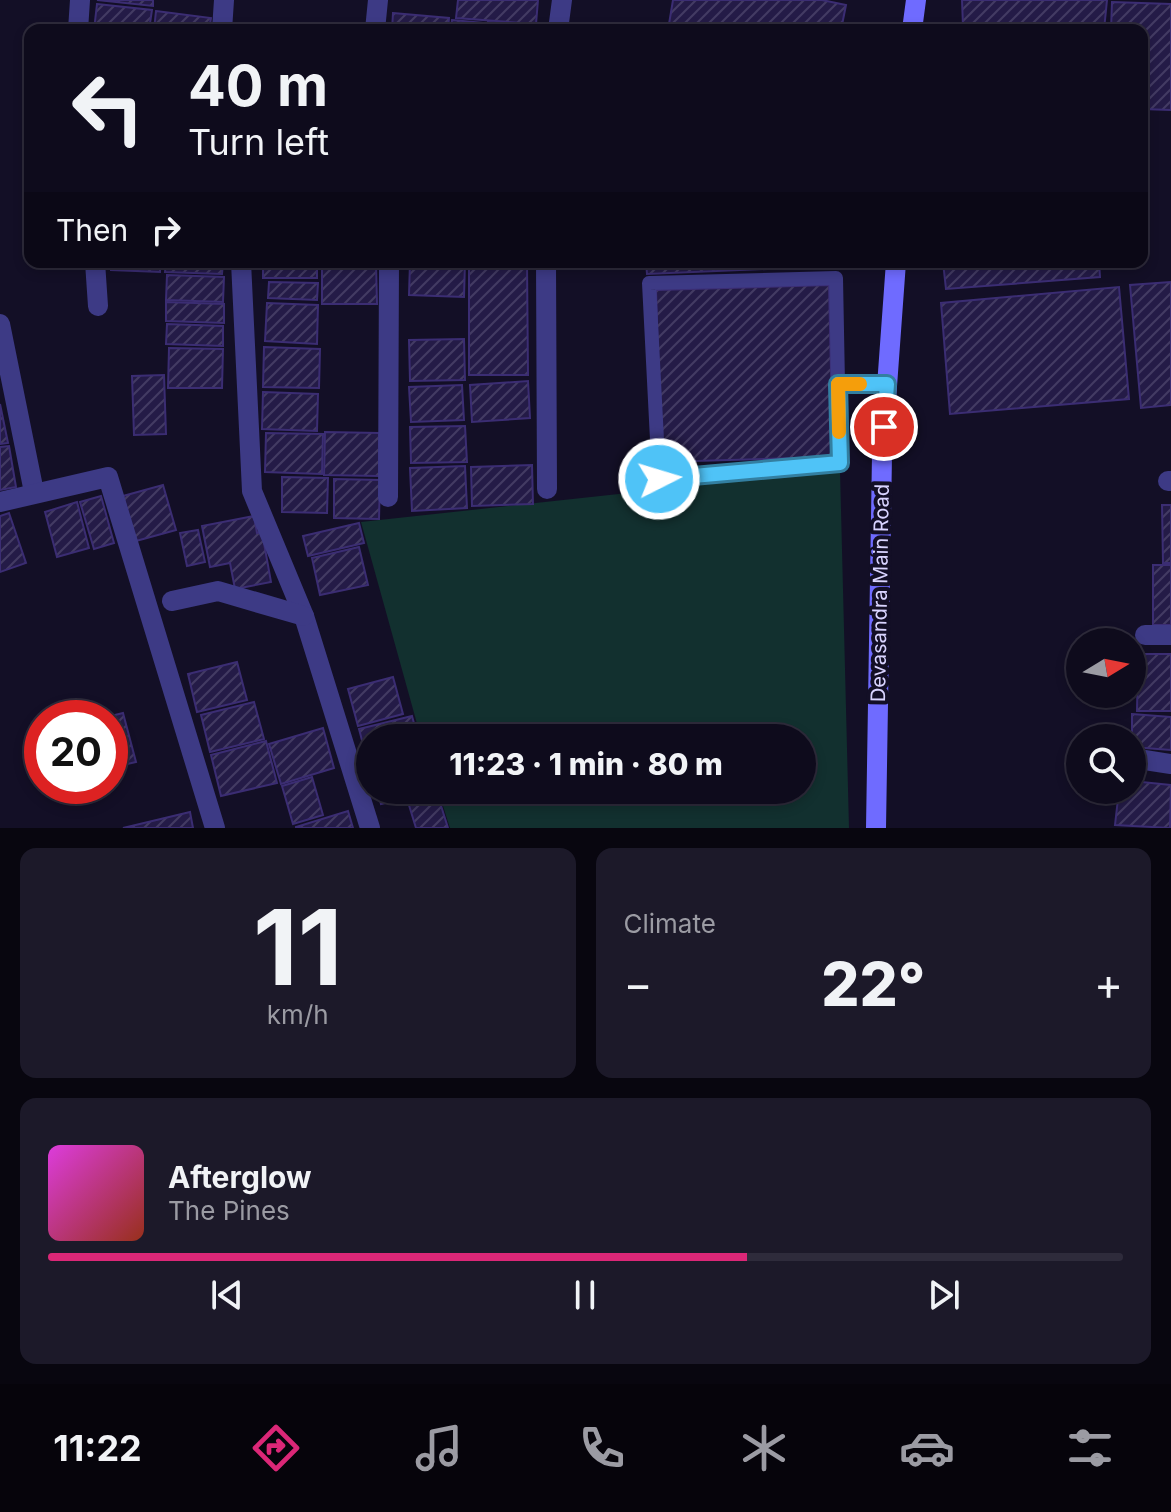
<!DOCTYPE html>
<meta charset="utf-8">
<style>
body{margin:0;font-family:Inter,sans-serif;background:#1c1929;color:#f1f3f6;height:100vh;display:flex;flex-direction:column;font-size:30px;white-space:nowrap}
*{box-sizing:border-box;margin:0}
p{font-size:26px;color:#9b9ba3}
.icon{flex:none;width:44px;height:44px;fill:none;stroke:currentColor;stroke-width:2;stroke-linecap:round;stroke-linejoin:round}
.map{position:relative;height:828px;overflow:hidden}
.panel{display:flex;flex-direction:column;gap:20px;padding:20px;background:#08060f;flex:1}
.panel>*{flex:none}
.guide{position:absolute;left:24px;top:24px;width:1124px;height:244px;border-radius:16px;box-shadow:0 4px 12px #0003,0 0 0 2px #2e2b3b;background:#0e0b1c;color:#f1f3f6;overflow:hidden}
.needle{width:52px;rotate:80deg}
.buttons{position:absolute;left:1066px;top:628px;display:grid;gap:16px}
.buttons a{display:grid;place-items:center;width:80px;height:80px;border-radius:50%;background:#0e0b1c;box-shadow:0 4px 12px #0003,0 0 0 2px #2e2b3b;font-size:40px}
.speed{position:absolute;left:24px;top:700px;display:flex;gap:16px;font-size:40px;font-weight:700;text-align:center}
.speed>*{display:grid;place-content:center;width:104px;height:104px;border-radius:50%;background:#0e0b1c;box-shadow:0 4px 12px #0003,0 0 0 2px #2e2b3b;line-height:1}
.speed .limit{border:12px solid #d22;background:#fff;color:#111}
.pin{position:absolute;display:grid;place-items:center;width:68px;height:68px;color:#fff;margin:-34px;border:4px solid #fff;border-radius:50%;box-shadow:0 2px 8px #0007}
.me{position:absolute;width:88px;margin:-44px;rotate:85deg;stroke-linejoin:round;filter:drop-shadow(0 0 6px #0008)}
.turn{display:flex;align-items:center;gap:28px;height:168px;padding:0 32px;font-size:36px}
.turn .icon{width:104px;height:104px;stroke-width:2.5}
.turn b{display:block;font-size:56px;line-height:68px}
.then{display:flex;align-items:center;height:76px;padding:0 32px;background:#0003;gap:16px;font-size:30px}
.big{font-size:60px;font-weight:800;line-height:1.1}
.panel .widget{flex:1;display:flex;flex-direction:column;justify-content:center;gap:12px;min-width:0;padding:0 28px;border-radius:16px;background:#1c1929}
.panel .dial{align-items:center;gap:0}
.dial b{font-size:104px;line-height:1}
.song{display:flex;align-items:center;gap:24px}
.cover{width:96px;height:96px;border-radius:12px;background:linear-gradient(135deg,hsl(300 70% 55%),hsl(10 70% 35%))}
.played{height:8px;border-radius:4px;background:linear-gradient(90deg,#db2777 65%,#2e2b3b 65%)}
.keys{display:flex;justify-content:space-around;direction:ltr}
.heat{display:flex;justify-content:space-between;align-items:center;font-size:44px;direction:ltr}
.panel .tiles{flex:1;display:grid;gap:20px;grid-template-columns:1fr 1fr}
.widget:last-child{grid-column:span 2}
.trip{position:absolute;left:356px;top:724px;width:460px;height:80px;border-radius:40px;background:#0e0b1c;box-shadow:0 4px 12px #0003,0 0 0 2px #2e2b3b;font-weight:800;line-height:80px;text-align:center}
.dock{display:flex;height:128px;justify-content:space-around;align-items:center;background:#06040b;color:#9b9ba3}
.dock .icon{width:56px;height:56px}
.dock .current{color:#db2777}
.dock b{font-size:36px;color:#f1f3f6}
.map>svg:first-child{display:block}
</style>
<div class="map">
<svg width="1171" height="828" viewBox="0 0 1171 828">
<defs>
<pattern id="building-hatch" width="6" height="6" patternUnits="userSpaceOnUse" patternTransform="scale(2)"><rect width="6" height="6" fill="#241b47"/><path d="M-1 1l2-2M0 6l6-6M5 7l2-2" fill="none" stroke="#433b63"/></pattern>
</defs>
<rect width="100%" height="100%" fill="#130f26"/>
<path fill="#12302f" d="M840,470L849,828H450L438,790H802V738H421L361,522Z"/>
<g fill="url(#building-hatch)" stroke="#3b2d73" stroke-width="2">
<path d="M97,0H153V6Z"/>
<path d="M458,0H538L536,24L456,18Z"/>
<path d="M673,0H822L846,5L841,30H668Z"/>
<path d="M962,0H1107L1104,30L963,26Z"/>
<path d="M1112,2L1171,4V110L1142,109V30H1111Z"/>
<path d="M97,4L152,10L149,30H94Z"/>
<path d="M156,11L211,18L209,30H154Z"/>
<path d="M393,13L449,18L448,30H392Z"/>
<path d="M452,20L483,23L482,30H451Z"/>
<path d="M488,22L538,26V30H487Z"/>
<path d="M111,262H160V272L111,270Z"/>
<path d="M166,262H223L222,274L165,272Z"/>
<rect x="263" y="262" width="54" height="16"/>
<path d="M322,262H376L377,304H322Z"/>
<path d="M410,262H465L464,297L409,295Z"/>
<path d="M469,262H527L528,375H469Z"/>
<path d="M646,262H838V266L647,274Z"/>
<path d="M943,262H1099L1100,277L946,289Z"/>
<path d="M167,275L224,277L223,302L166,300Z"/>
<path d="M269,282L318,283L317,300L268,298Z"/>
<path d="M1171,282V405L1141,408L1130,285Z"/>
<path d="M829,285L833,457L661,462L656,290Z"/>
<path d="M1119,287L1129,399L950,414L941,303Z"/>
<path d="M166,302L224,304V323L166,321Z"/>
<path d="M267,303L318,305L317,344L265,341Z"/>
<path d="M167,324L223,326V346L166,344Z"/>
<path d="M464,339L465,380L410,381L409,340Z"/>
<path d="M264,347L320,349L319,388L263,387Z"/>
<path d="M169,348L223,349L222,388H168Z"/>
<path d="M164,375L166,434L134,435L132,376Z"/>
<path d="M528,381L530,418L472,422L470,385Z"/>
<path d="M462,385L464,420L411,422L409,387Z"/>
<path d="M263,392L318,394L317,431L262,429Z"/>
<path d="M0,404L8,443L0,444Z"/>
<path d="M465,426L467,462L411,463L410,427Z"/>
<path d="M325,432L379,433V476L324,475Z"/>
<path d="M266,433L323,434L322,474L265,472Z"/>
<path d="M9,446L16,487L0,490V447Z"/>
<path d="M532,465L533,504L472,506L471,467Z"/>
<path d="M465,466L467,508L412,511L410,468Z"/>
<path d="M282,477L328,478L327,513L282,512Z"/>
<path d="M334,479L380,480L379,519L334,518Z"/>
<path d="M163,485L176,530L136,541L123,496Z"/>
<path d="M101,496L114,543L94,549L80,502Z"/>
<path d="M77,502L89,548L57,557L45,512Z"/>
<path d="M1162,505H1171V563H1163Z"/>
<path d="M9,513L26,563L0,572V516Z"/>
<path d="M254,516L257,533L262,532L271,582L235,589L230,563L210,567L202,526Z"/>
<path d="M359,523L364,543L308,556L303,536Z"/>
<path d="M198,530L205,562L187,566L180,533Z"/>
<path d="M359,547L368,585L320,595L312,558Z"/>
<rect x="1153" y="565" width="18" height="60"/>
<path d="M1138,654H1171V711H1137Z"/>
<path d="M237,662L247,700L197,712L188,674Z"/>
<path d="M393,677L403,714L358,726L348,689Z"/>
<path d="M254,702L264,739L210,752L201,715Z"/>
<path d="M123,713L136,762L110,768V718H103Z"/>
<path d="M1132,714L1171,717V750L1132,747Z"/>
<path d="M412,716L418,738H370L369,767L359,729Z"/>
<path d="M323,728L334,768L281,784L269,744Z"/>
<path d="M266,741L277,783L221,796L211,755Z"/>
<path d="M312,777L323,815L293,824L282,786Z"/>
<path d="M1132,781L1171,785L1170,828L1115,825L1119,790H1132Z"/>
<path d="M377,790H431L432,792L381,804Z"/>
<path d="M437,793L448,828H416L408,802Z"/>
<path d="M348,811L353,828H296V827Z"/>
<path d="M190,812L193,828H123Z"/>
</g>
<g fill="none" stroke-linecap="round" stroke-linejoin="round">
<path stroke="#3d3a85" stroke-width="14" d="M838,384L836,278L649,283L659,479L840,463L838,384H887"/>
<g stroke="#3d3a85" stroke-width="20">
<path d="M78,30L80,0"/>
<path d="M222,30L224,0"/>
<path d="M375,30L378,0"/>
<path d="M558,30L562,0"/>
<path d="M95,262L98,306"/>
<path d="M241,262L252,491L304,616L370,828"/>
<path d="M546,262L547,489"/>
<path d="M0,324L34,492"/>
<path d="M1168,481H1171"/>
<path d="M388,497L389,262"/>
<path d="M0,502L108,477L215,828"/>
<path d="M172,601L218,591L304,616"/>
<path d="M1145,635H1171"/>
<path d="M1132,758L1171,764"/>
</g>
<g stroke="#6f6bff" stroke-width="20">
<path d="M912,30L916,0"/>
<path d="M876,828L882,455L896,262"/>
</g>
</g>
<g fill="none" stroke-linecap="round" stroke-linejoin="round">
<g stroke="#337fa1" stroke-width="20">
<path id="route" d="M659,479L840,463L838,384H887L884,427"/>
</g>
<use href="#route" stroke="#4fc3f7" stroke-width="14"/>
<path stroke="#f59e0b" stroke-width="14" d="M839,432L838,384H860"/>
</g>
<g text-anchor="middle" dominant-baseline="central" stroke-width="8" stroke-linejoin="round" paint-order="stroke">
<g font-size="20" fill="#d9d4ff" stroke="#130f26">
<text transform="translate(880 593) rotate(-89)">Devasandra Main Road</text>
</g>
</g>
</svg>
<div class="buttons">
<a><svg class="needle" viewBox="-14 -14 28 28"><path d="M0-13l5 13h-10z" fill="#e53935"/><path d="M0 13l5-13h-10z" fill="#9b9ba3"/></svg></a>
<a><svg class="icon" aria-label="search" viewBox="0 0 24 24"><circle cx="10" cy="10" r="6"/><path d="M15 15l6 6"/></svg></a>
</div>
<div class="speed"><div class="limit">20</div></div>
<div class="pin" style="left:884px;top:427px;background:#d93025"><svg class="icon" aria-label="arrive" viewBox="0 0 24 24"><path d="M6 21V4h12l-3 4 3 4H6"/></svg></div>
<svg class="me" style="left:659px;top:479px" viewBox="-20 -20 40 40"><circle r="17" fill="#4fc3f7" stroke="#fff" stroke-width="3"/><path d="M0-11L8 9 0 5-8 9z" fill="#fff"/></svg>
<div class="trip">11:23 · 1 min · 80 m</div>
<div class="guide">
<div class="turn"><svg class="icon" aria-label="left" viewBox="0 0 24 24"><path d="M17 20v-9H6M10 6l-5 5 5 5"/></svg><div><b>40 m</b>Turn left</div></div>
<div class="then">Then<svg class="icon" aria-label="right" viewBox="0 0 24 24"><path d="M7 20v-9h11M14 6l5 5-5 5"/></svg></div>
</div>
</div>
<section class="panel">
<div class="tiles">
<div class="widget dial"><b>11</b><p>km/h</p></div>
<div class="widget"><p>Climate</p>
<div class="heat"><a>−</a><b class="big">22°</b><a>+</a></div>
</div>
<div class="widget">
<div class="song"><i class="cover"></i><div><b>Afterglow</b><p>The Pines</p></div></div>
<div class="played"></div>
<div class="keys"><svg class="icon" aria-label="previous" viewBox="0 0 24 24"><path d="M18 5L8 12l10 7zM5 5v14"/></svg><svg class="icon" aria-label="pause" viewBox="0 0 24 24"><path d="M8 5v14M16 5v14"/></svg><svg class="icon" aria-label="next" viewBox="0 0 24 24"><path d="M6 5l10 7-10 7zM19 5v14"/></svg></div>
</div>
</div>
</section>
<nav class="dock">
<b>11:22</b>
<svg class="icon current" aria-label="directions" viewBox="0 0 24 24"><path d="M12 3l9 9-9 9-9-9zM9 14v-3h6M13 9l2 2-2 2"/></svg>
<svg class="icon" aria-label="music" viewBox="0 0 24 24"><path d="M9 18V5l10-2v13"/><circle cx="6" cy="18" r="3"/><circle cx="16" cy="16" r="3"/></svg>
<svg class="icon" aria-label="phone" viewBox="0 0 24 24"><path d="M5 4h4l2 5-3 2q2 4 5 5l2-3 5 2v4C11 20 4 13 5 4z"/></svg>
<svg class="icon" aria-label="climate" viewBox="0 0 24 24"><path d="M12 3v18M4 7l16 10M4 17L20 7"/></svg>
<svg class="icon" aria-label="car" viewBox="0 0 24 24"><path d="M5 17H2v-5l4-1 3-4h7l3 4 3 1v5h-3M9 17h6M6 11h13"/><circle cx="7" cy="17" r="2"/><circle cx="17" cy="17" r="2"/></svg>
<svg class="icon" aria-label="filters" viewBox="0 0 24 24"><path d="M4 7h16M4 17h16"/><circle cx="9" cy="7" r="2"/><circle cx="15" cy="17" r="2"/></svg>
</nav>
